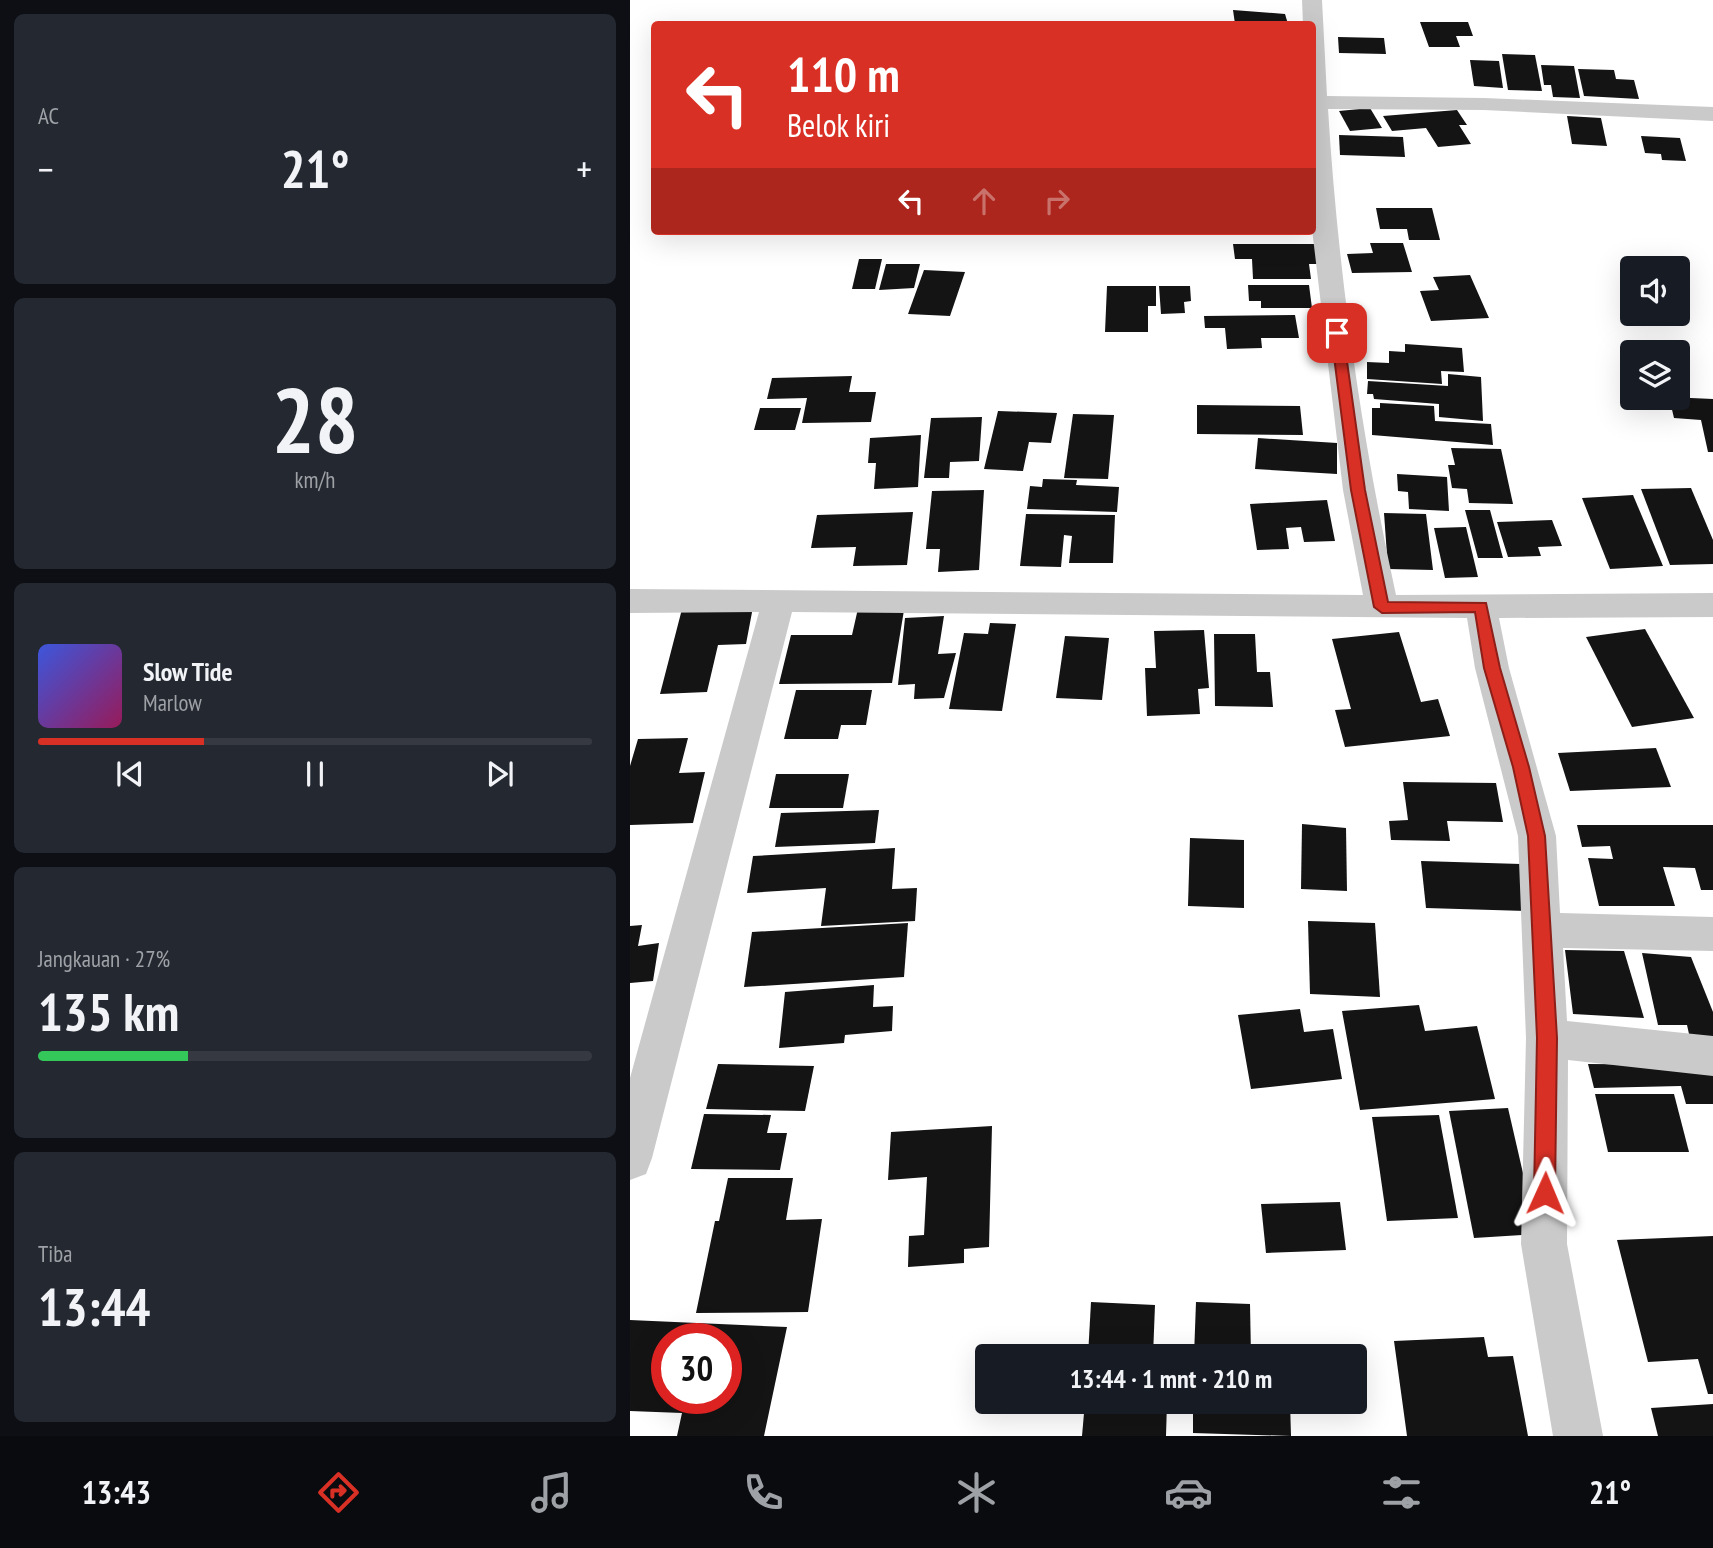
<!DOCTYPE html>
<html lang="id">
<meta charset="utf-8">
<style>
body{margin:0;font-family:"PT Sans Narrow",sans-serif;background:#242831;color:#f1f3f6;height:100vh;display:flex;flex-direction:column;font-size:26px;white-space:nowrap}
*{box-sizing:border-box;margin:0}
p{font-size:23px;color:#9ea1a6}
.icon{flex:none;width:38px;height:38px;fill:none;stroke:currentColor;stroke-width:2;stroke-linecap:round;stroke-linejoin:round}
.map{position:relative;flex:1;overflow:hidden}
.drawer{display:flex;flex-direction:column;gap:14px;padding:14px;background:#0d0f14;width:630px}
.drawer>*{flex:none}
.guide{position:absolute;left:21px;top:21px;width:665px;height:214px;border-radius:7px;box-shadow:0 7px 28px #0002;background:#d93025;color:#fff;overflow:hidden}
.tools{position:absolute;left:990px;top:256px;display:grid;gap:14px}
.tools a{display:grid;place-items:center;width:70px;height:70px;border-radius:7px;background:#171b24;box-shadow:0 7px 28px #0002;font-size:35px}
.speed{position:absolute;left:21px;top:1323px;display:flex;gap:14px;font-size:35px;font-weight:700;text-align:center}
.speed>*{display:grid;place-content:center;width:91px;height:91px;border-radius:50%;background:#171b24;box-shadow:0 7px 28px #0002;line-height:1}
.speed .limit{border:10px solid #d22;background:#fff;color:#111}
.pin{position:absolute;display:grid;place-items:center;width:60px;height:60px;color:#fff;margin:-30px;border-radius:14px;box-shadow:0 4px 10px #0006}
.me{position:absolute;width:77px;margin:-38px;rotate:1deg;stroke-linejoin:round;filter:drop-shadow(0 0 5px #0008)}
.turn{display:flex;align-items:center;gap:24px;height:147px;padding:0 21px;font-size:32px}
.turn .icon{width:91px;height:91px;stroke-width:2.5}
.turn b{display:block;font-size:49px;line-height:60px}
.lanes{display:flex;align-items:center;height:66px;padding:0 21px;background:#0003;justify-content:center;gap:35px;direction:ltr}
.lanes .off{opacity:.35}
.big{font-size:52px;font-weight:600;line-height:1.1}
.drawer .card{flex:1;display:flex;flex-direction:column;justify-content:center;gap:10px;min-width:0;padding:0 24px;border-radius:10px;background:#242831}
.drawer .dial{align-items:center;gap:0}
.dial b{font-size:91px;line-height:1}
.song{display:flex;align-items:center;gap:21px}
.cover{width:84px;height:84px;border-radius:10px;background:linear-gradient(135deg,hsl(230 70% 55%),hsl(330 70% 35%))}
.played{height:7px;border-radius:4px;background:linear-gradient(90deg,#d93025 30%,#363941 30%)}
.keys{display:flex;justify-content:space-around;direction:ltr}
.heat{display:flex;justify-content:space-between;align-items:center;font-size:38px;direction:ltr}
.charge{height:10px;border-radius:5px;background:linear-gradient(90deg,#34c759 27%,#363941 0)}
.trip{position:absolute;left:345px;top:1344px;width:392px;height:70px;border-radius:7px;background:#171b24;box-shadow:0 7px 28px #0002;font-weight:600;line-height:70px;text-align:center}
.menu{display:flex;height:112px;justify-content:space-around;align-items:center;background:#090b0e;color:#9ea1a6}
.menu .icon{width:49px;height:49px}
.menu .current{color:#d93025}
.menu b{font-size:32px;color:#f1f3f6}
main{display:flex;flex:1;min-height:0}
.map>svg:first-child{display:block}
</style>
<main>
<section class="drawer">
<div class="card"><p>AC</p>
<div class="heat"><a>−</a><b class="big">21°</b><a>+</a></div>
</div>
<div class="card dial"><b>28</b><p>km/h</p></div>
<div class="card">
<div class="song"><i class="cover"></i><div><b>Slow Tide</b><p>Marlow</p></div></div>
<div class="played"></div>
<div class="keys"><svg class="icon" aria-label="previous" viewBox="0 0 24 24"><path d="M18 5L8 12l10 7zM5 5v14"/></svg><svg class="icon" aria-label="pause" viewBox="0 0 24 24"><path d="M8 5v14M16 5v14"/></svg><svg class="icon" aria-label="next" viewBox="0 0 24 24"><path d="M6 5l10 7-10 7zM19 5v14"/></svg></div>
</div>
<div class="card"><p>Jangkauan · 27%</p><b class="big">135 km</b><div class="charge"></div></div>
<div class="card"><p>Tiba</p><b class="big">13:44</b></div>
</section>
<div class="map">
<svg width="1083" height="1436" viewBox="0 0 1083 1436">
<rect width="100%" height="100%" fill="#fff"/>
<g fill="#141414" fill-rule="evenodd">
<path d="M603,10L655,14L658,24H605Z"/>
<path d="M790,22H838L843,36H826L830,47H799Z"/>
<path d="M708,37L754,38L756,54L709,53Z"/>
<path d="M872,54L905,55L912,91L878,90Z"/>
<path d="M840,60L869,61L873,88L844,86Z"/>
<path d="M911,65L944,66L950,98L923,97L921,85H914Z"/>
<path d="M948,69L984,70L986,79L1004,80L1009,99L954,96Z"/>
<path d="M740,108L752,128L720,131L709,111Z"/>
<path d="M827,110L837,125H829L841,144L808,147L796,128L762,131L753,116Z"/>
<path d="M937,116L971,118L977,146L942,144Z"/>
<path d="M709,135L773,137L775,157L710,155Z"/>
<path d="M1011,136L1050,138L1056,161L1032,160L1031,154L1015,153Z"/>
<path d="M746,208H802L810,240H779L777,229H750Z"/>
<path d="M740,243H773L782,272L722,273L717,254L743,253Z"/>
<path d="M603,244H690L692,264H679L681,279H623L622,259H605Z"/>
<path d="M229,259H252L245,289H222Z"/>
<path d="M256,264H290L284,288L249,290Z"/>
<path d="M294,270L335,272L320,316L278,314Z"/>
<path d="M840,275L859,318L801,321L790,291L809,290L803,277Z"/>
<path d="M618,285H679L682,308H631V301H619Z"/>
<path d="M477,286H526V306H518V332H475Z"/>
<path d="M529,286H560L561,301L554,302L555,313L531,314Z"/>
<path d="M665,315L669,338H631L632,348L597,349L595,328H575L574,316Z"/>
<path d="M775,344L832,348L834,372L811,371L812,384L737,379V362L759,363V351L775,352Z"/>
<path d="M818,374L851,377L853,421L809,417V404L744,399L743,394H737L738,381L818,386Z"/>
<path d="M222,376L219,392H246L241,422L172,423L177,398L137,399L142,378Z"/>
<path d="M1039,397L1083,399V452H1078L1071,420L1044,418Z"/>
<path d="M750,403L804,406L805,421L861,424L863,445L742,435V408H750Z"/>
<path d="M567,405L670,406L673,435L567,434Z"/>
<path d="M130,408H171L165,430H124Z"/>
<path d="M368,411L427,413L421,443L399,442L393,471L354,469Z"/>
<path d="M443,414L484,415L478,479L434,478Z"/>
<path d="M352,417L349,461L320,462L319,478H294L301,418Z"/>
<path d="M291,435L288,487L244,489L246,463H238L240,438Z"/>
<path d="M628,438L707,443V474L625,469Z"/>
<path d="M821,448L871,449L883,504L839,503L837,489L822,488L818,465H825Z"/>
<path d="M767,474L817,477L819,511L779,509L778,492L768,491Z"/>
<path d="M413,479L447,480L446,485L489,487L487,512L397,509L400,486L412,487Z"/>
<path d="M1061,488L1083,540V564L1040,565L1011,489Z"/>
<path d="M354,490L349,570L308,572L310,549H296L302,491Z"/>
<path d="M1003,495L1033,566L980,569L952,498Z"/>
<path d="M697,500L705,541L674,542L671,527L656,528L659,549L627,550L620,504Z"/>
<path d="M835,510H860L873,558H848Z"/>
<path d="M283,512L277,565L223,566L226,547L181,548L187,515Z"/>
<path d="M754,513L796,514L803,570L758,569Z"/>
<path d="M396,514L485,515L483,563H439L442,536L434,535L431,567L390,566Z"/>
<path d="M922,520L932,546L908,547L911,556L878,557L867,522Z"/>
<path d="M836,527L848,577L815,578L804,528Z"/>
<path d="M229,604H275L262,683L149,684L161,635H222Z"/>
<path d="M123,607L116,644L88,645L77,692L30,694L52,609Z"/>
<path d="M314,616L308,654L326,653L314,698L284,699L285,684L268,685L275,618Z"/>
<path d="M360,623L386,624L372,711L319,709L334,633L358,634Z"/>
<path d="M1015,629L1064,718L1002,727L956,637Z"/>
<path d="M574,630L579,688L568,689L570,714L517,716L515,668H526L524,631Z"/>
<path d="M769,632L791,702L808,699L820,736L715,747L705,710L721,709L702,639Z"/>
<path d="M584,634H625L627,672H640L643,707L585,706Z"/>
<path d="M435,636L479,638L472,700L426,698Z"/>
<path d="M166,690H242L236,725H211L208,739H154Z"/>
<path d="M58,738L49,773L75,772L63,823L0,825V766L8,739Z"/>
<path d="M1026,748L1041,787L940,791L928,753Z"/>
<path d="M146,774H219L213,808H139Z"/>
<path d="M773,782L866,783L873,822L817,821L820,841L761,840L759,821L778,820Z"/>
<path d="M249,810L245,843L145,847L151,813Z"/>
<path d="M672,824L716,828L717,891L671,889Z"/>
<path d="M947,825H1083V890H1071L1065,868L1033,867L1045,906H969L958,858L983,859L980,846L952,847Z"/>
<path d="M560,838L614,840V908L558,906Z"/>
<path d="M265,848L262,889L287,888L285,921L191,926L196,888L117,893L123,856Z"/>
<path d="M791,861L891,864L898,911L796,908Z"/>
<path d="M678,921L745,923L750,997L680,994Z"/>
<path d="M278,923L274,977L114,987L122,932Z"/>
<path d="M12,925L8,946L29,943L23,981L0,983V926Z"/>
<path d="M935,950L994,951L1014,1018L943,1014Z"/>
<path d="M1012,953L1061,957L1083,1012V1044L1061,1043L1057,1025H1028Z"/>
<path d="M244,985L243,1007L263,1006L262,1031L215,1035L214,1043L149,1048L155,992Z"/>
<path d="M789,1005L795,1031L847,1026L865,1099L730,1110L712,1011Z"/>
<path d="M670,1009L674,1032L703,1029L712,1079L621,1089L608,1015Z"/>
<path d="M88,1064L184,1066L175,1111L76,1109Z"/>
<path d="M958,1064L1083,1065V1104H1056L1051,1086L964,1088Z"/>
<path d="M965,1094H1044L1059,1152H978Z"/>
<path d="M878,1108L907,1234L844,1238L819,1111Z"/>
<path d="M74,1114L141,1115L137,1133H157L150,1170L61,1169Z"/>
<path d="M809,1115L828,1218L757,1221L742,1117Z"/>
<path d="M362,1126L359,1247L334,1249V1263L278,1267L279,1236L294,1235L297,1177L258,1180L261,1132Z"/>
<path d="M98,1178H163L156,1220L192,1219L178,1312L66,1313L85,1221H89Z"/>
<path d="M710,1202L716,1250L636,1253L631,1204Z"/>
<path d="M1083,1236V1394H1078L1068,1359L1018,1362L987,1240Z"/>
<path d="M461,1302L525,1305L523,1356H458Z"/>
<path d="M566,1302L620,1304L621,1356H564Z"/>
<path d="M0,1320L157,1327L134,1436H47L52,1413L0,1411ZM37,1339H96V1398H37Z"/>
<path d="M854,1337L858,1357L883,1356L898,1436H777L764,1341Z"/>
<path d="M455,1402H537L536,1436H452Z"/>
<path d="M563,1402H660L661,1436L563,1433Z"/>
<path d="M1083,1404V1436H1028L1021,1408Z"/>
</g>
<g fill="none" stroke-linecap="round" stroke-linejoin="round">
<path fill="#cacaca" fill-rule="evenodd" d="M672,0H692L697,96L854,98L1083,107V121L854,110L698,109C708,272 731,435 766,595L1083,593V617L869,618L879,668L926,836L930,913L1083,917V951L933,948L937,1021L1083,1036V1076L938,1060L937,1244L973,1436H923L891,1244L896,1038L888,836L845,668L837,618L162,612L22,1158L16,1174L0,1180V1078L129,612L0,613V589L733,595L713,490L682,229V24H673Z"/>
</g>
<path fill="#d93025" stroke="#8d1f18" stroke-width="2" d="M707,330L713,333L735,490L758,602L856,603L870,668L899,767L915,836L927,1038L925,1193L922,1200L915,1203L907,1200L904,1193L907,1038L898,836L883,767L854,668L845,612L752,613L744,607L721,490L701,333Z"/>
</svg>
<div class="tools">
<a><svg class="icon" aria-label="sound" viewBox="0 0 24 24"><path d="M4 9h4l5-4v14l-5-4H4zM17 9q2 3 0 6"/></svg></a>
<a><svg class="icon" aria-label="layers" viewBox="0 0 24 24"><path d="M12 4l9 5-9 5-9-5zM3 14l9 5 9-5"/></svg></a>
</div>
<div class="speed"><div class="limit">30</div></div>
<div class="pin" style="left:707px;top:333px;background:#d93025"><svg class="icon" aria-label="arrive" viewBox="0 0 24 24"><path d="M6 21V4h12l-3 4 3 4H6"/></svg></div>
<svg class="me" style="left:915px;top:1193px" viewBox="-20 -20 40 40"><path d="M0-17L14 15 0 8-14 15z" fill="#d93025" stroke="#fff" stroke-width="4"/></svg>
<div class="trip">13:44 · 1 mnt · 210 m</div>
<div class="guide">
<div class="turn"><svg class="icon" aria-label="left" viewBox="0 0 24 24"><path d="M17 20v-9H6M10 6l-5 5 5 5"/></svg><div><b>110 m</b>Belok kiri</div></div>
<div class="lanes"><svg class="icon" aria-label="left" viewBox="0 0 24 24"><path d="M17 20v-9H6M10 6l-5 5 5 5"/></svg><svg class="icon off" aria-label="ahead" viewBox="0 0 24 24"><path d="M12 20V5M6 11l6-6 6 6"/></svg><svg class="icon off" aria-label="right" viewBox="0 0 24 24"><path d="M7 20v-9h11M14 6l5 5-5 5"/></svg></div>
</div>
</div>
</main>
<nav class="menu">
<b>13:43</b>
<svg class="icon current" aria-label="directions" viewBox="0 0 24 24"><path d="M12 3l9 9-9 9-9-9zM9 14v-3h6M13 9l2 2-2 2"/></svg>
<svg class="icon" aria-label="music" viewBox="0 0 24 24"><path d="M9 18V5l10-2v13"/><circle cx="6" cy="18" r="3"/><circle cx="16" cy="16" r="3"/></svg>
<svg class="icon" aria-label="phone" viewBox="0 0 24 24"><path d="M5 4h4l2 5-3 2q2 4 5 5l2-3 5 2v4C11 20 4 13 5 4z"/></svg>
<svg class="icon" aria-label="climate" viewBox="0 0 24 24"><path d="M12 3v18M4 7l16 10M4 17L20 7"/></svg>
<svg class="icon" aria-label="car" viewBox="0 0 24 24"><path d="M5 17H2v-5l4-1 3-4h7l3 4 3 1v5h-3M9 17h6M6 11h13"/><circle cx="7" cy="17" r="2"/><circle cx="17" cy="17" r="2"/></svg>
<svg class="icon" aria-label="filters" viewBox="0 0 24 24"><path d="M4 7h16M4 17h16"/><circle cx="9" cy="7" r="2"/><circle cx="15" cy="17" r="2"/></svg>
<b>21°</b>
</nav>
